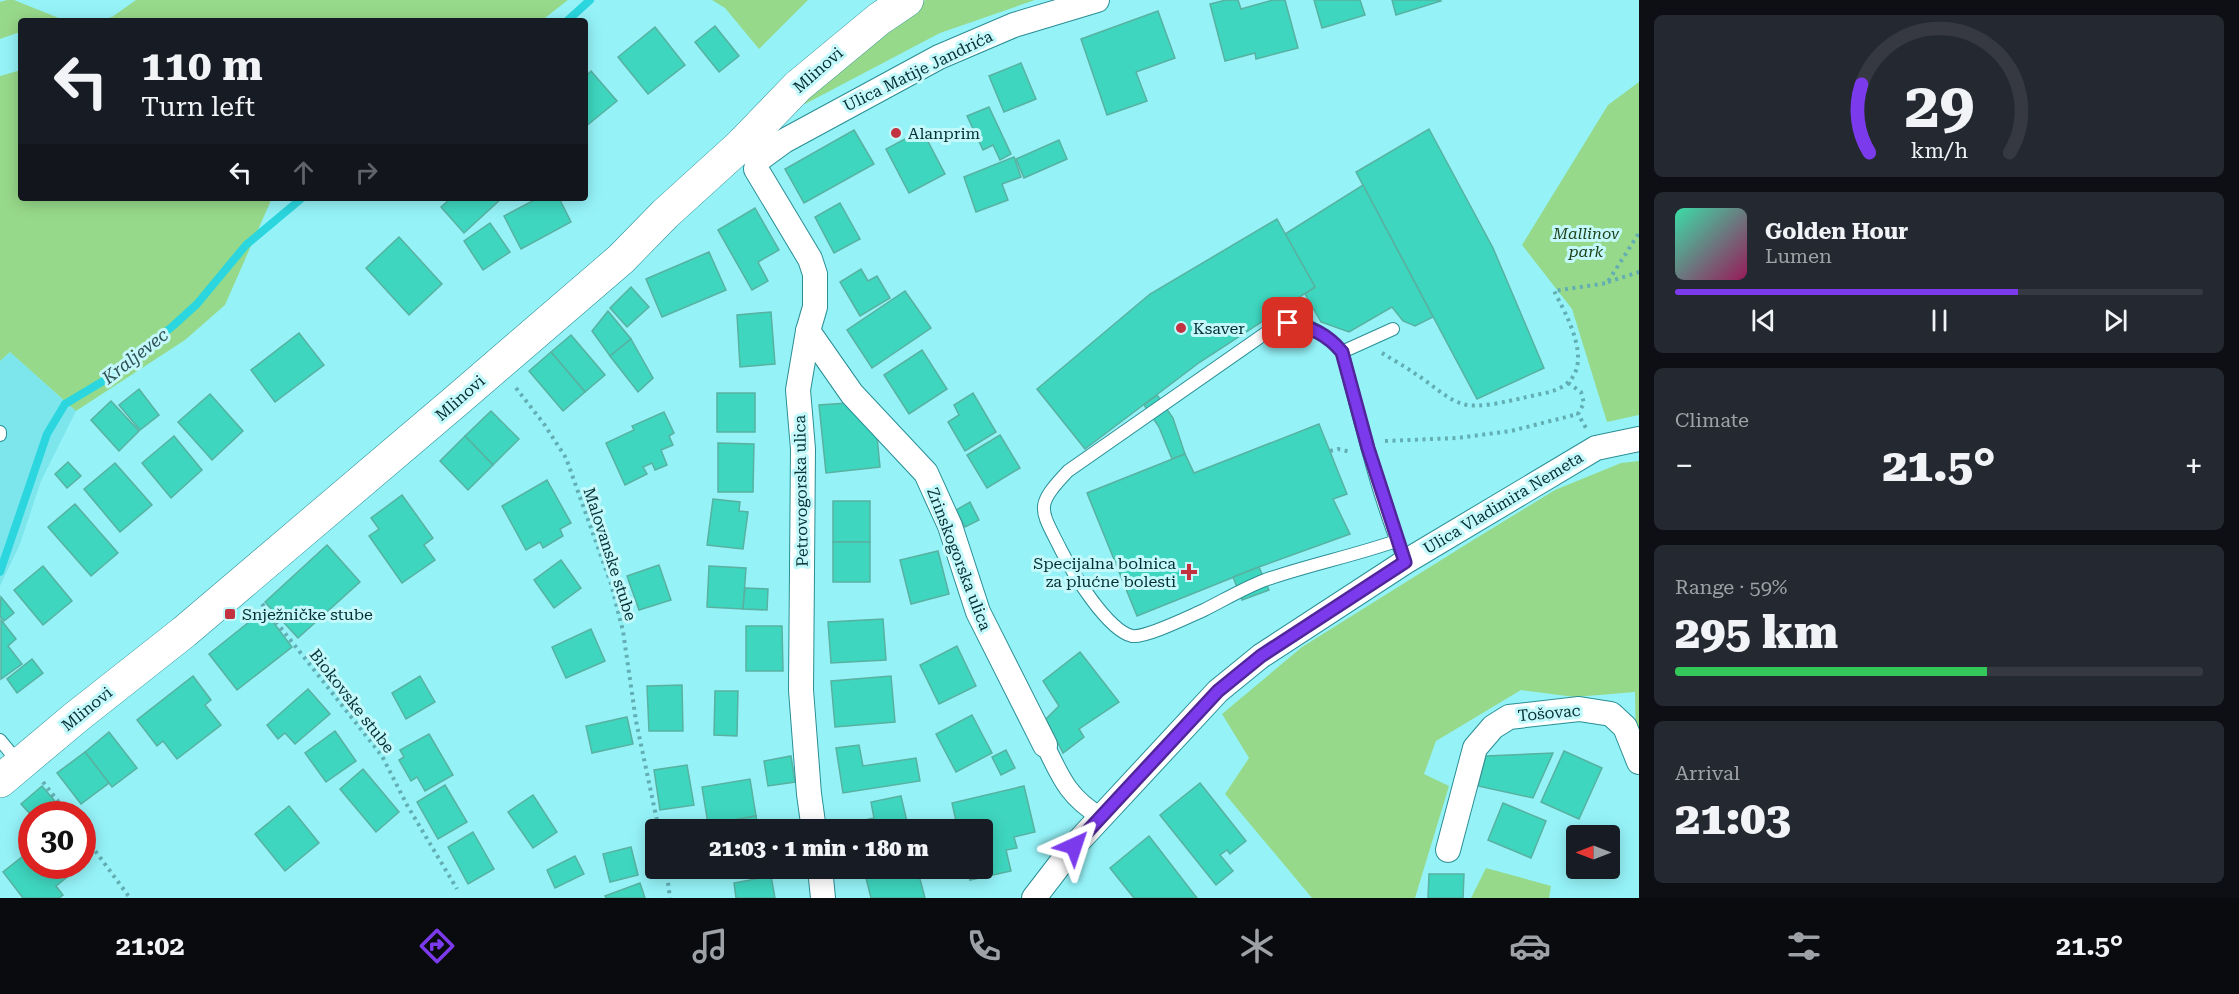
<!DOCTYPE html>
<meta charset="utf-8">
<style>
body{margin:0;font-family:"Roboto Serif",serif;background:#242831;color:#f1f3f6;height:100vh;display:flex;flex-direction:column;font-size:22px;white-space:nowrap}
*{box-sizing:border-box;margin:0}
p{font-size:20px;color:#9ea1a6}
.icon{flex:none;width:33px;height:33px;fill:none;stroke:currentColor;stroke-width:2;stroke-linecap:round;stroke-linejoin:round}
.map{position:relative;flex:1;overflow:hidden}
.side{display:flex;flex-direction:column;gap:15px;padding:15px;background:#0d0f14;width:600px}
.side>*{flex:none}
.top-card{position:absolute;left:18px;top:18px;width:570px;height:183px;border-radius:6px;box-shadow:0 3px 15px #0003;background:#171b24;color:#f1f3f6;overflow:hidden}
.needle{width:39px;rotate:270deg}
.buttons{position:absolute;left:1566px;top:825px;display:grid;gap:12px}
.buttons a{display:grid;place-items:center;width:54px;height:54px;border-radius:6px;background:#171b24;box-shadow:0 3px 15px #0003;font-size:30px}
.speed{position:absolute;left:18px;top:801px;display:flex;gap:12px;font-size:30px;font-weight:700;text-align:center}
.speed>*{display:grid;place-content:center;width:78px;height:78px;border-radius:50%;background:#171b24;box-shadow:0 3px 15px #0003;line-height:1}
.speed .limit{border:9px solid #d22;background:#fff;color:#111}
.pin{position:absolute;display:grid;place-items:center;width:51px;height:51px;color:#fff;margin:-26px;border-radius:12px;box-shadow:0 3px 9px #0006}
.me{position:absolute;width:66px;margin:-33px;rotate:42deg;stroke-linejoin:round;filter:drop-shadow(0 0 4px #0008)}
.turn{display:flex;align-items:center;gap:21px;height:126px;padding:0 24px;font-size:27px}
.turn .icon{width:78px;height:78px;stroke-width:2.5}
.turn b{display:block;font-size:42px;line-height:51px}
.lanes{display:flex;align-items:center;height:57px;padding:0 24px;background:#0003;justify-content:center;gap:30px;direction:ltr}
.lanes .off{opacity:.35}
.big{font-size:45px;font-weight:800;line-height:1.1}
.side .widget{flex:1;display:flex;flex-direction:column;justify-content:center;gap:9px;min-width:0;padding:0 21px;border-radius:9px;background:#242831}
.side .dial{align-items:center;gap:0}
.dial svg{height:156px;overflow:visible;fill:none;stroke:#363941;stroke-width:7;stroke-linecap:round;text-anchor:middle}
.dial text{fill:#f1f3f6;stroke:none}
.song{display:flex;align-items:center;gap:18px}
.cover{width:72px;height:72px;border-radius:9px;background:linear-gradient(135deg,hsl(160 70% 55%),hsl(330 70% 35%))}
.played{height:6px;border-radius:3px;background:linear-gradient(90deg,#7c3aed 65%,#363941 65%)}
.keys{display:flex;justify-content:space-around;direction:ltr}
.heat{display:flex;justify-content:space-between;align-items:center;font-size:33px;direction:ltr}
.charge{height:9px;border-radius:4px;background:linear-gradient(90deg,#34c759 59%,#363941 0)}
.trip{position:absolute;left:645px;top:819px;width:348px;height:60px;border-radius:6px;background:#171b24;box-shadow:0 3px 15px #0003;font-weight:800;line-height:60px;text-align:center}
.dock{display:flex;height:96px;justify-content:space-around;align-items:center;background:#090b0e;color:#9ea1a6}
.dock .icon{width:42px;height:42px}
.dock .selected{color:#7c3aed}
.dock b{font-size:27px;color:#f1f3f6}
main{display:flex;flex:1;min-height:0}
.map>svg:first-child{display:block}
</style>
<main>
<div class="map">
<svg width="1639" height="898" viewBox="0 0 1639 898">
<rect width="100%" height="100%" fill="#95f3f8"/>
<path fill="#7de6ec" d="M10,352L76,411L41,481L20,544L0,586V361Z"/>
<g fill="#97d98a">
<path d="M7,0H14L66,21H21V35L17,33L0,39V2Z"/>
<path d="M136,0H568L541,21H98L112,17Z"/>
<path d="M712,0H808L759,49L725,8Z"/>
<path d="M925,0H1035L940,33L805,104L801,99Z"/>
<path d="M21,70V198H272L225,305L185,340L76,411L10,352L0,361V76Z"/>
<path d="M1639,82V415L1607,422L1572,309L1522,245L1608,105Z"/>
<path d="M1639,461V759L1636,753L1635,692L1575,697L1521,690L1436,741L1424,774L1449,786L1415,898H1312L1225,794L1249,758L1222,714L1302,647L1470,542L1555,490L1621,463Z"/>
<path d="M1486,868L1551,886L1549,898H1471Z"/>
</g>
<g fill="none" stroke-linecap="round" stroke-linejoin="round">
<g stroke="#2bd6de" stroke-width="8">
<path d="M567,21L590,0"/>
<path d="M0,572L47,434L65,404L115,374L174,325L197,304L246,245L302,198"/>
</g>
</g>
<g fill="#3ed6bf" stroke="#58b1a1" stroke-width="1.5">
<path d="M1226,0H1238L1241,9L1273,0H1285L1298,48L1256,59L1255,53L1225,61L1210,4Z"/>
<path d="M1314,0H1360L1365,15L1322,28Z"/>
<path d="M1392,0H1440L1441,1L1396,15Z"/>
<path d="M1158,11L1175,58L1136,72L1147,101L1107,115L1081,39Z"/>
<path d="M715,26L739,56L719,72L695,42Z"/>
<path d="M655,27L685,65L648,94L618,57Z"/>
<path d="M1021,63L1036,99L1004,112L989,76Z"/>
<path d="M591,71L617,101L585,127V77Z"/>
<path d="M989,107L1011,154L1000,160L993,145L983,150L967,116Z"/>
<path d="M1429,129L1493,248L1544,368L1477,399L1356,172Z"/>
<path d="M854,130L874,164L804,203L785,169Z"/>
<path d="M922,130L945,174L909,193L886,149Z"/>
<path d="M1059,140L1067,159L1024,178L1016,159Z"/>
<path d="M1014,157L1021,177L1002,184L1008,200L976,212L964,177Z"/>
<path d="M1363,185L1433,317L1415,326L1403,321L1392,307L1349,332L1321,322L1305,294L1315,287L1285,234Z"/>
<path d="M451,198H502L464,233L441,207Z"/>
<path d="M538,198H559L571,222L521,249L504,216Z"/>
<path d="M840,203L860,239L834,253L815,217Z"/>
<path d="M755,208L779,250L758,262L768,281L752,290L718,230Z"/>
<path d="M1277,219L1315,287L1200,362L1085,449L1037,389L1150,294Z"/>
<path d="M490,223L510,252L483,270L464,241Z"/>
<path d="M399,237L442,284L409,315L366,268Z"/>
<path d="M709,252L726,290L662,317L646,279Z"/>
<path d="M861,269L868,281L877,276L890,298L860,316L840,282Z"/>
<path d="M631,287L649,307L627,327L610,308Z"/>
<path d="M905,291L931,328L872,368L847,330Z"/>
<path d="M608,311L631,339L610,356L592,331Z"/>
<path d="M771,312L775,364L740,367L737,315Z"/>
<path d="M299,333L324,365L275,402L251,370Z"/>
<path d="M571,335L605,375L585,392L551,352Z"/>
<path d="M631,339L653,378L638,392L610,356Z"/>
<path d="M922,350L947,389L909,414L884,375Z"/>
<path d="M551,352L585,392L563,411L529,371Z"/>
<path d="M139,389L159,415L140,430L119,405Z"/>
<rect x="717" y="393" width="38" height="39"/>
<path d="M973,393L996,432L965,451L948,422L959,415L954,405Z"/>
<path d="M210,394L243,431L212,460L178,422Z"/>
<path d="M1157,395L1173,418L1185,454L1172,459L1159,427L1144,405Z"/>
<path d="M111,401L139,431L119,451L91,420Z"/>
<path d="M847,403L876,426L880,467L826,473L819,405Z"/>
<path d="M491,411L519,439L493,465L465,436Z"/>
<path d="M664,412L674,433L669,436L673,445L661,450L667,465L655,470L652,463L643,467L647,474L625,485L606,443L634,430L632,426Z"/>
<path d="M1319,424L1347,494L1333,499L1350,534L1259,567L1137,616L1087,493L1185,454L1194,473Z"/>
<path d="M1000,435L1020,468L987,488L967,455Z"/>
<path d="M174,436L202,470L171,498L142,463Z"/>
<path d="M465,436L493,465L468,490L440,461Z"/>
<path d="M718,443L754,444L753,492H718Z"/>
<path d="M68,462L81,476L67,488L55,474Z"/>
<path d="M115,463L152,505L120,532L84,489Z"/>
<path d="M547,480L571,523L560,529L563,536L543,548L540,542L526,550L502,506Z"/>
<path d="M402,495L433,538L424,545L435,560L402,583L369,536L379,529L371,518Z"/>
<path d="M713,499L740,502L739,511L748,512L743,549L707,545Z"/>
<rect x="833" y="501" width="37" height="41"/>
<path d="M970,502L979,520L965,527L956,510Z"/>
<path d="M75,504L118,553L91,576L48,527Z"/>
<rect x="833" y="542" width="37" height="40"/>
<path d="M327,545L360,582L298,638L265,602Z"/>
<path d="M938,551L949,594L911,604L900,560Z"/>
<path d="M561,560L581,588L554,608L534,580Z"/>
<path d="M659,565L671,600L639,610L627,576Z"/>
<path d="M43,566L72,601L43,625L14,590Z"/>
<path d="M709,566L746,568L743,609L707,607Z"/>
<path d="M1259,567L1269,590L1242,600L1233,577Z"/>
<path d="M745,588L768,589L767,610L743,609Z"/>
<path d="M1,597L14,613L4,621L0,616Z"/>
<path d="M264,610L292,647L237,690L209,654Z"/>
<path d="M883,619L886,660L831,663L828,622Z"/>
<path d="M1,620L16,639L8,646L22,664L1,679Z"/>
<path d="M746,626H782L783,671H746Z"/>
<path d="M591,629L605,661L566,678L552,647Z"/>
<path d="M957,646L976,686L939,704L920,665Z"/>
<path d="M1080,652L1119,702L1079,729L1084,737L1063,753L1046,719L1059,706L1043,681Z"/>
<path d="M32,659L43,673L17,693L7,679Z"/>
<path d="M193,676L211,700L205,705L221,725L177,759L163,741L157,746L137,720Z"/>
<path d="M420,676L435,702L406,719L392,693Z"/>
<path d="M891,676L895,722L835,727L831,681Z"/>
<path d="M682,685L683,731H649L647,686Z"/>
<path d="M308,689L330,714L295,744L285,733L278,739L267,725Z"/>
<path d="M715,691H738L737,736L714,735Z"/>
<path d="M972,715L992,753L956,772L936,734Z"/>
<path d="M627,717L633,744L592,753L586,726Z"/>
<path d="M335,731L356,761L326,782L305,753Z"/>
<path d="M109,732L137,768L112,787L85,752Z"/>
<path d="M429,734L453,775L425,791L417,777L411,781L399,760L404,757L400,750Z"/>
<path d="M859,745L863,766L916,758L920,781L843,793L836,748Z"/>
<path d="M1006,750L1015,768L1001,775L992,757Z"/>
<path d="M1564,751L1602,768L1579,819L1541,802Z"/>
<path d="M85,752L109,783L81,804L57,773Z"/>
<path d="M1553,753L1533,798L1478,786L1486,756Z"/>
<path d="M791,756L795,782L768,786L764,761Z"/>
<path d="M687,765L694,805L660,810L654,770Z"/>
<path d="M363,769L399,812L376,832L340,789Z"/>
<path d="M750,779L756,816L708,824L702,787Z"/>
<path d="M1200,783L1246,841L1230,854L1227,850L1220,855L1233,871L1216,885L1160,815Z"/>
<path d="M445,785L467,822L438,839L417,802Z"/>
<path d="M42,786L59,806L49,814L32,816L21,804Z"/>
<path d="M1024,786L1035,832L1014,837L1017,848L1006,850L1011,871L970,880L967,868H982V830H958L952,803Z"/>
<path d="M533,795L557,832L533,848L508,812Z"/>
<path d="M901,796L908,826L902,827V830H861L859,821L874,818L871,802Z"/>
<path d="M1503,803L1546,821L1531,858L1488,840Z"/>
<path d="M289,806L319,843L285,871L255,834Z"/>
<path d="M756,816L758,830H720L718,823Z"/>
<path d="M473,832L494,869L468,884L448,847Z"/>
<path d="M1149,836L1197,898H1134L1110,868Z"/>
<path d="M631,847L638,875L610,882L603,854Z"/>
<path d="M32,849V866H81L56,886L63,895L59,898H23L3,872Z"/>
<path d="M575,856L584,874L555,888L547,870Z"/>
<path d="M868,868H917L925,898H871L864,870Z"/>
<path d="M1429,874H1464L1463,898H1428Z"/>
<path d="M771,876L775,898H736L734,883Z"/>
<path d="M640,883L645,898H606L605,896Z"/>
</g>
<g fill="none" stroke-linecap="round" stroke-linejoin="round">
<g stroke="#2a8e94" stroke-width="14">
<g id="service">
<path d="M1342,352L1393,329"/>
<path d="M0,432V435"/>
<path d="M1396,541C1353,556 1308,565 1265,580C1244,588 1224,600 1204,610C1190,616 1146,638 1132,636C1107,630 1072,572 1061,550C1040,508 1034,507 1068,471L1273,328C1278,327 1283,324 1287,324C1308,321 1330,337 1342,352C1361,422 1377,495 1405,562"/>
<path d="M0,740L19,763"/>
</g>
</g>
<g stroke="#2a8e94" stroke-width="20">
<path id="pedestrian" d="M1045,745C1061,778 1068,797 1101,817"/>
</g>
<g stroke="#2a8e94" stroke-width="26">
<g id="minor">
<path d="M808,331L852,394L926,473L950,526L978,612L1045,745"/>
<path d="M814,830L809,794L801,690L803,449L798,390L808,331L815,307V274L810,259L756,169L758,160L784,141L939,57L1014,25L1097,0"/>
<path d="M1448,850L1475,748L1493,727L1509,717L1579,709L1611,714L1625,727L1639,762"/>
<path d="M820,868L823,898"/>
<path d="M1034,898L1074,846L1218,691L1261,656L1405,562L1596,448L1639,439"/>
</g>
</g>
<g stroke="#2a8e94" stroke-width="34">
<path id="secondary" d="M0,781L75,718L184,632L456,401L621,259L665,214L741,145L798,86L879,19L907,0"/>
</g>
<g stroke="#62aeb2" stroke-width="4" stroke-dasharray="3 4.5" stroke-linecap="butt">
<path d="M1608,282L1639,272"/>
<path d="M1382,353C1393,360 1406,367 1417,375C1433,385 1446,399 1463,404C1477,409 1508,401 1523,398C1537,394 1555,393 1566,384C1594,363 1566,314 1554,291L1607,283L1639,233"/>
<path d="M1568,383L1581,392L1584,403L1578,414L1586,428"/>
<path d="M516,388L544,424L566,458L611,584L623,631L636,721L659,830"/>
<path d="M1385,441L1457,438L1511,431L1578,414"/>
<path d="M1330,451L1338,449L1351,452"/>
<path d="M262,604L382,756L407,805L457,889"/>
<path d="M43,782L68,814"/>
<path d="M82,833L130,898"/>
<path d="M666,868L670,898"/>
</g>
<use href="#service" stroke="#fff" stroke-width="12"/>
<use href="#pedestrian" stroke="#fff" stroke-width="18"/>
<use href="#minor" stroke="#fff" stroke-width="24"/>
<use href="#secondary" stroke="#fff" stroke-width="33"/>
</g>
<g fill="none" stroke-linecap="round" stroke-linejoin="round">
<g stroke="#51269a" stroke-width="15">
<path id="route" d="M1074,846L1218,691L1261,656L1405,562L1368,448L1342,352C1327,334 1311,327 1288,323"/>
</g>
<use href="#route" stroke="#7c3aed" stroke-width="10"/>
</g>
<g fill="#c23241" stroke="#c4f9fc" stroke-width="2">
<circle cx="896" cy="133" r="6"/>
<circle cx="1181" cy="328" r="6"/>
<path d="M1186 563h6v6h6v6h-6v6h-6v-6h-6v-6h6z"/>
<rect x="224" y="608" width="12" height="12" rx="3"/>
</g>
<g text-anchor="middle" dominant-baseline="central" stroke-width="6" stroke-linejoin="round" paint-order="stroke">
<g font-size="16" fill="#053032" stroke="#c4f9fc">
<text transform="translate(818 70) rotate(-41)">Mlinovi</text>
<text transform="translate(918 71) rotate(-26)">Ulica Matije Jandrića</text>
<text transform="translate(460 398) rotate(-41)">Mlinovi</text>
<text transform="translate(801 491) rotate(-91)">Petrovogorska ulica</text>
<text transform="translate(1503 503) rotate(-31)">Ulica Vladimira Nemeta</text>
<text transform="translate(610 554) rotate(72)">Malovanske stube</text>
<text transform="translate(959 559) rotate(69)">Zrinskogorska ulica</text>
<text transform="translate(352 701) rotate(52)">Biokovske stube</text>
<text transform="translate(87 709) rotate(-39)">Mlinovi</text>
<text transform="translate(1549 713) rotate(-5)">Tošovac</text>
</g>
<g font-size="16" fill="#053032" stroke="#c4f9fc" text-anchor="start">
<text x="908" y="133">Alanprim</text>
<text x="1193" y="328">Ksaver</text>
<text x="1176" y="563" text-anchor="end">Specijalna bolnica<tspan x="1176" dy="18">za plućne bolesti</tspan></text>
<text x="242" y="614">Snježničke stube</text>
</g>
<g font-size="16" font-style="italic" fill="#1e3f17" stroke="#c4f9fc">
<text x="1586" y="233">Mallinov<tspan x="1586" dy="18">park</tspan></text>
</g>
<g font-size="18" font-style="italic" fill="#315254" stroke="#c4f9fc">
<text transform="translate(135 356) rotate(-38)">Kraljevec</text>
</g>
</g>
</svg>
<div class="buttons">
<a><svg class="needle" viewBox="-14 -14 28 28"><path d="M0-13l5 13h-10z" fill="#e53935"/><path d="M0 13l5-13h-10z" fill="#9ea1a6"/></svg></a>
</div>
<div class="speed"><div class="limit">30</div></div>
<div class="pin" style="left:1288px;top:323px;background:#d93025"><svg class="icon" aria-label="arrive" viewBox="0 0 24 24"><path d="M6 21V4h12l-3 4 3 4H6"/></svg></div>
<svg class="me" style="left:1074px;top:846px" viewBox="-20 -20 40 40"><path d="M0-17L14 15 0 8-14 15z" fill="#7c3aed" stroke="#fff" stroke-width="4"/></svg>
<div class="trip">21:03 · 1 min · 180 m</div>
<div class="top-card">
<div class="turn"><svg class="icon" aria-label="left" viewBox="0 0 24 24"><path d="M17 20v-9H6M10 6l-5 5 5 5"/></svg><div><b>110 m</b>Turn left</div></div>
<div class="lanes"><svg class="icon" aria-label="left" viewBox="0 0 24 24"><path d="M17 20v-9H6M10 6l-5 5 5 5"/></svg><svg class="icon off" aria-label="ahead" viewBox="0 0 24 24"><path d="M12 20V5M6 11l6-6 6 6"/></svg><svg class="icon off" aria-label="right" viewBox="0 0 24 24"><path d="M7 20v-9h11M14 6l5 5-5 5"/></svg></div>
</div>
</div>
<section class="side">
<div class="widget dial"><svg viewBox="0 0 100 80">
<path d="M14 69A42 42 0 1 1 86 69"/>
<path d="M14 69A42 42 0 0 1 10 34" stroke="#7c3aed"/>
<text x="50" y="56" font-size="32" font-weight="700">29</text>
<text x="50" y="72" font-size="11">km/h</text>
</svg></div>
<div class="widget">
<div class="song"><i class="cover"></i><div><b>Golden Hour</b><p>Lumen</p></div></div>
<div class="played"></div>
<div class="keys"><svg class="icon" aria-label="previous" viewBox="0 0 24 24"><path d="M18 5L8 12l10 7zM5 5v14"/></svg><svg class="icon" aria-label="pause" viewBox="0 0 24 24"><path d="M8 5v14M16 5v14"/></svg><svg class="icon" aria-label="next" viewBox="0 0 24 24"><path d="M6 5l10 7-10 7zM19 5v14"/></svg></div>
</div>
<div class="widget"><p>Climate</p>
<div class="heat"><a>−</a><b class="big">21.5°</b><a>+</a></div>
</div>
<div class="widget"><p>Range · 59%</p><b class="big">295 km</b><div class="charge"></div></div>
<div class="widget"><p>Arrival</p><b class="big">21:03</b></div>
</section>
</main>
<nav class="dock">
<b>21:02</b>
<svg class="icon selected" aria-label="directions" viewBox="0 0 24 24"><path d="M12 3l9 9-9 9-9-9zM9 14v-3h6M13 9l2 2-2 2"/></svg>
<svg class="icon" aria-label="music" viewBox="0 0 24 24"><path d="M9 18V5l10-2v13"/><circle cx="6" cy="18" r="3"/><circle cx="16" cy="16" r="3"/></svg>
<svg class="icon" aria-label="phone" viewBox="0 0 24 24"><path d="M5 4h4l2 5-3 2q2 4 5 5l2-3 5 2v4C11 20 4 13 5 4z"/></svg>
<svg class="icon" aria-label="climate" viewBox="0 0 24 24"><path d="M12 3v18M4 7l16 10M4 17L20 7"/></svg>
<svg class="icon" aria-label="car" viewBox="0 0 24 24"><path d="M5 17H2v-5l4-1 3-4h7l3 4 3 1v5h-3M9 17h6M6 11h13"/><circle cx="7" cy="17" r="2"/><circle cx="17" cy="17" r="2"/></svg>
<svg class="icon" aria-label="filters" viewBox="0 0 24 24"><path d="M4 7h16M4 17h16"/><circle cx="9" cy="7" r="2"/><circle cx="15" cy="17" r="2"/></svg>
<b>21.5°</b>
</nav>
